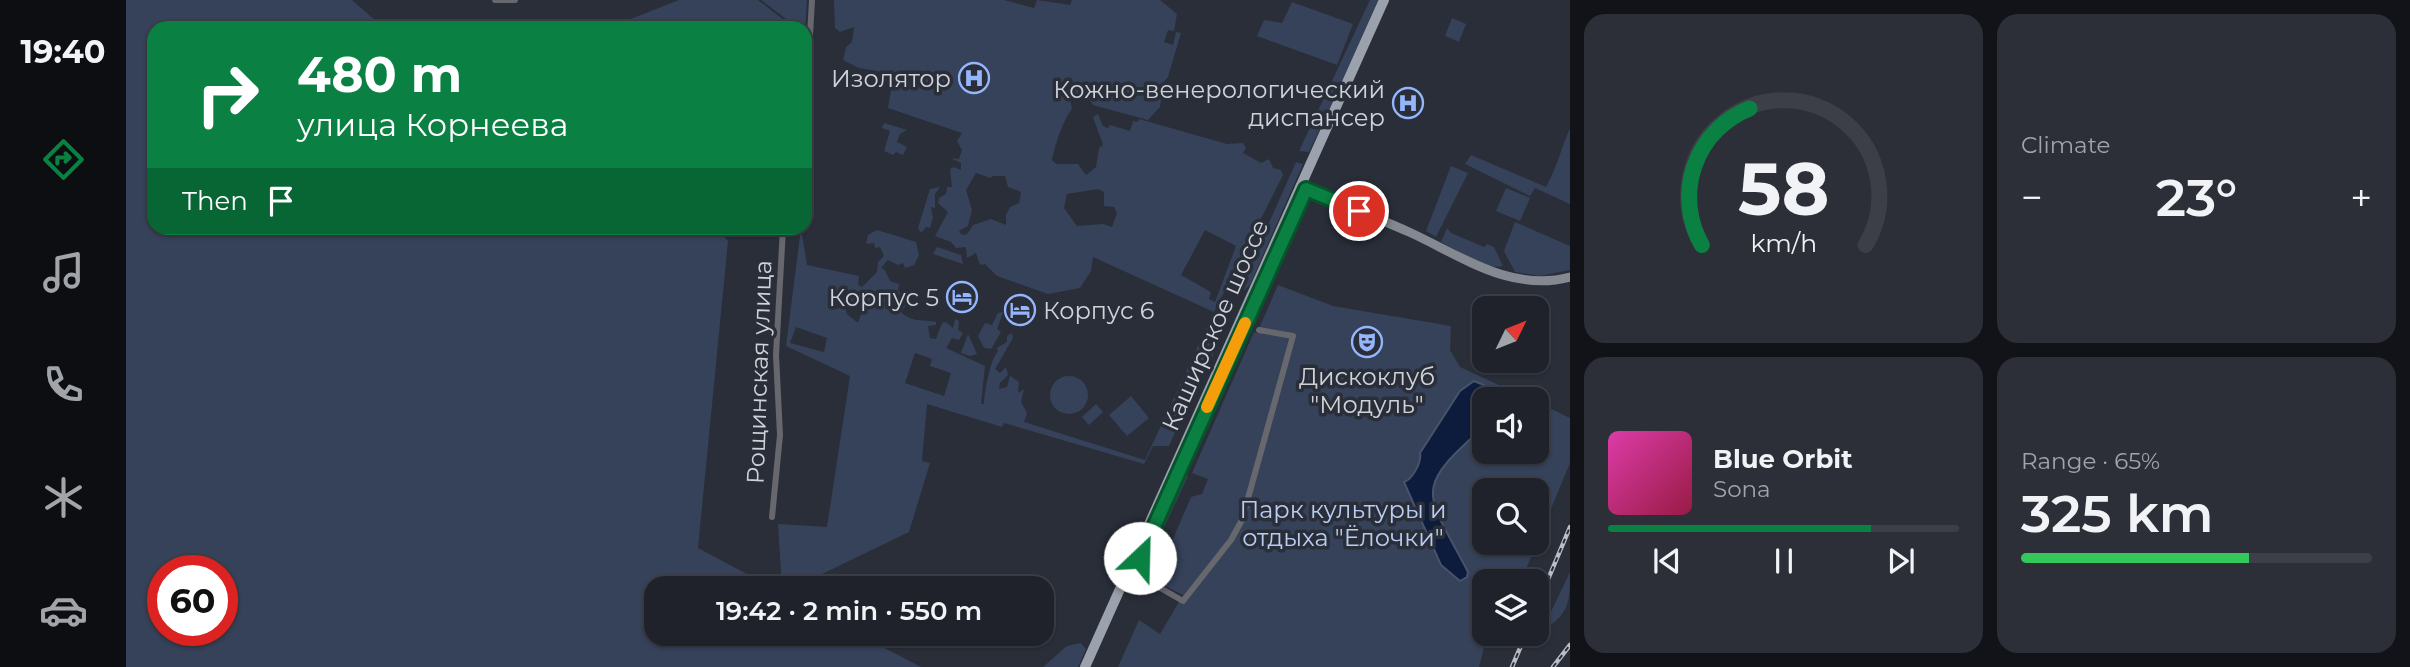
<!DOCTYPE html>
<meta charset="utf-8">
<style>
body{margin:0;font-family:Montserrat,sans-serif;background:#2c2f37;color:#f1f3f6;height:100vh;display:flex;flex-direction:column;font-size:26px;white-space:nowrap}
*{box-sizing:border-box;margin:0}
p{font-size:23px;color:#a1a4a9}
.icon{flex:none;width:38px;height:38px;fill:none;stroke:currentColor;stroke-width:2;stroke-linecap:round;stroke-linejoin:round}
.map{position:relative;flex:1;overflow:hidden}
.drawer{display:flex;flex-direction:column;gap:14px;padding:14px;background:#111318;width:840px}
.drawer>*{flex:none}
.banner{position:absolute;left:21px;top:21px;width:665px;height:214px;border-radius:21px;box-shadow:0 2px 5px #0004,0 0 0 2px #3c3f47;background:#0b8043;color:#fff;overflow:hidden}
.needle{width:46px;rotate:47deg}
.fabs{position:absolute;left:1346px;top:296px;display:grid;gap:14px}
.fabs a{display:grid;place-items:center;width:77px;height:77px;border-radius:14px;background:#1f222b;box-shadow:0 2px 5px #0004,0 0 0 2px #3c3f47;font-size:35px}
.speed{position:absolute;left:21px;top:555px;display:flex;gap:14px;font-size:35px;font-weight:700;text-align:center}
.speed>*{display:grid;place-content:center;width:91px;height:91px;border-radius:50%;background:#1f222b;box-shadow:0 2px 5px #0004,0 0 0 2px #3c3f47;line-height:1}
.speed .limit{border:10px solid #d22;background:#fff;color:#111}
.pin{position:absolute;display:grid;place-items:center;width:60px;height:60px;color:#fff;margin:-30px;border:4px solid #fff;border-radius:50%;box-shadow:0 2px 7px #0007}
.me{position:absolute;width:77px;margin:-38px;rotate:24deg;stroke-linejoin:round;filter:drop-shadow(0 0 5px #0008)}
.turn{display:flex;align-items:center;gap:24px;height:147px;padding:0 35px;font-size:32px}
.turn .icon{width:91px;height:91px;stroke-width:2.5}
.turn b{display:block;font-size:49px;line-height:60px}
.then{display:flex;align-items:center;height:66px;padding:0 35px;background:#0003;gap:14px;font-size:26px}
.big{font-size:52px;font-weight:600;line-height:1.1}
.drawer .card{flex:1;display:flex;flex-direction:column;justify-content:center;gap:10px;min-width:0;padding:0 24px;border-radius:21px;background:#2c2f37}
.drawer .dial{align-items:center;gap:0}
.dial svg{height:182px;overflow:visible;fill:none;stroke:#3c3f47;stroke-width:7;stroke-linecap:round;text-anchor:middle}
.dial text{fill:#f1f3f6;stroke:none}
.song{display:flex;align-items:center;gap:21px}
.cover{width:84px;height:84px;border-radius:10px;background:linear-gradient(135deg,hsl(320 70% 55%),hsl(340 70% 35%))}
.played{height:7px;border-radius:4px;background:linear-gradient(90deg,#0b8043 75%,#3c3f47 75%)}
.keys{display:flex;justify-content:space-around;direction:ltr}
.heat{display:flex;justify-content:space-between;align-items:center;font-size:38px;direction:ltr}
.charge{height:10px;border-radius:5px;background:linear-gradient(90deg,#34c759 65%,#3c3f47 0)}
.drawer .tiles{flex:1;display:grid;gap:14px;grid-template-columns:repeat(2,1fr)}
.trip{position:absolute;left:518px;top:576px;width:410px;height:70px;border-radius:21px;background:#1f222b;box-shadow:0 2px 5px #0004,0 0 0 2px #3c3f47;font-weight:600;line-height:70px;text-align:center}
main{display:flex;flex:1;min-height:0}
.menu{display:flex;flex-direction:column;width:126px;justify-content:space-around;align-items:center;background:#0c0e11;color:#a1a4a9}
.menu .icon{width:49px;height:49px}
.menu .on{color:#0b8043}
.menu b{font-size:32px;color:#f1f3f6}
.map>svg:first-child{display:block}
</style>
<main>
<nav class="menu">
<b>19:40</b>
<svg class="icon on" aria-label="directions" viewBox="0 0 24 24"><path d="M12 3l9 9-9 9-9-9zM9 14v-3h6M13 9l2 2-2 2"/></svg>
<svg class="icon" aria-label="music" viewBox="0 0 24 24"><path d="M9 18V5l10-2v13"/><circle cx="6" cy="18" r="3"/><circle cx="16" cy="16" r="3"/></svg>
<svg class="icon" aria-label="phone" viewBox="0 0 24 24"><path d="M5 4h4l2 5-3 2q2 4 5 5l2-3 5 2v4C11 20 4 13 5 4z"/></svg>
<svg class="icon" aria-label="climate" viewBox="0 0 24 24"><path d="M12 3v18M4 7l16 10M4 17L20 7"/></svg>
<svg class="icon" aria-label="car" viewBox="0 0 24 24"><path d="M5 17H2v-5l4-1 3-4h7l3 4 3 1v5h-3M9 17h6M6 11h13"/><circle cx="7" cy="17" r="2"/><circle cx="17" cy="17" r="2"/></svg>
</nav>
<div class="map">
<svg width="1444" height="667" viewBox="0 0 1444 667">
<rect width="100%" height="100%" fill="#292e39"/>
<g fill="#36425a" fill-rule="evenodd">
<path d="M0,0H226L258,28H28V228H591L602,241L572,548L647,588H530V634H732L795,667H0ZM37,570H96V630H37Z"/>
<path d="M553,0H632L668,28H482Z"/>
<path d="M635,0H681L679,34V28H672Z"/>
<path d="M708,0H878L908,8L911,0L944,5L946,0H1034L1051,14L1048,31L1042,30L1038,42L1047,45L1050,32L1055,33L1042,77L1037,83L1034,107L1022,120L967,105L963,99L958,101L950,96L944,99L946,109C937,120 929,145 926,160L930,164H952L960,175L970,167L973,148L977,145L967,117L972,114L977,126L982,128L984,125L1004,131L1007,121L1012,122L1013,119L1101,144L1117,143L1120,148L1117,153L1135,163L1143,159L1147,168L1155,170L1157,175L1088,312L967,257L965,271L954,288L922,294L871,276L859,264L854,265L850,253L841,258L840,247L830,248L825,242L809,236L822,212L812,203L813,198L820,194L821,187H826L824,169L828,167L835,170V163L824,158L833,159L836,150L831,141L836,133L762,108L768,74L733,68L717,60L720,47L726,42L728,27L714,32L709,28ZM850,173L865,178L866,176H879L882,187L895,192L893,203L884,207L880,215V225L865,219L847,225L841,234L836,235L833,231L842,226L846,210L840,190ZM972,189L978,192V206L988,207L991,213L986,227L977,224L951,226L938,208L941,194ZM1079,230L1110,246L1089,302L1083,299L1085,292L1055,275Z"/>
<path d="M1244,0H1254L1183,152L1173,151Z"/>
<path d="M1166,2L1227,24L1211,65L1131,36L1138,20L1156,23Z"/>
<path d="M1326,18L1340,24L1333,42L1319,36Z"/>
<path d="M758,123L781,130L774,134L771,142L781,147L777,155L770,152L767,155L758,151L764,131L756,128Z"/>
<path d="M1444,128V204L1409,188L1404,196L1339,164L1345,155L1420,187C1431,168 1435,148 1444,128Z"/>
<path d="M1170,162L1177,164L1124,285L1110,297Z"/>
<path d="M1325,166L1342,173L1310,237L1300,231Z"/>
<path d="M814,187L809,194V208L805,207L807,218L804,228L800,227L795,233L792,228L804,189Z"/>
<path d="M1380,188L1404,198L1394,221L1370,211Z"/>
<path d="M1389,222L1444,246V270L1414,276L1389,272L1378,251Z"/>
<path d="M675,228L681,265L733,276L732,285L736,287L751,272L752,262L758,256L754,247L749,248L748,243L740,244L742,235L751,230L790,242L793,255L788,265L779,268L777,263L772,265L762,260L755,268L759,270L764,281L773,284L772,291L780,295L783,301L775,312C787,323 796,319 810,322V325L802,326L804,338L810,339L816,323L820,322L827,328L829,319L833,321L832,330L837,333L833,340L826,338L820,348L859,366L855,404H858C858,393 865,356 872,352L871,348L881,342V336L886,333L887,338L869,369L874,373L880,367L882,375L874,383L873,389L881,387L884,376L893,382L892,393L898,389L895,402L901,413L898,422L1019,460L1085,318H1091L1096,332L1085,361H1078V369L1043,446H1027L1018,464L878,423L876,427L801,404L796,461L804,463L783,532L667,588H656L652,524L701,527L724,376L660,346ZM708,291L711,297L737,308L732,323L721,314L719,307L709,309L705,303ZM670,327L701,338L698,352L664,343ZM789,353L806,359L804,366L825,373L818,396L779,383Z"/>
<path d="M1321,228L1325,233L1358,247L1361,244L1368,247L1377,266C1364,271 1328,249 1315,242Z"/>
<path d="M811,247L835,255L837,264L807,254Z"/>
<path d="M1152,285L1207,306L1325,326L1324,350L1334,367L1403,399H1358V452H1410L1411,402L1444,418V463L1395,581H1358V634H1371L1358,648L1353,667H992L1013,620L1034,634L1057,595L1029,581L1065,497L1076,494L1082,479L1066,473L1128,332L1131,333ZM1358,490H1410V542H1358Z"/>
<path d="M877,312L871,329L875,332L865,349L858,348L852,336L859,323L866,325L872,313Z"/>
<path d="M842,334L851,354L844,356L835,353Z"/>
<circle cx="943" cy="395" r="19"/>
<path d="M1005,396L1023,418L1001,436L983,415Z"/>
<path d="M970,404L977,412L963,425L956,417Z"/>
<path d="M1061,475L1062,476L1018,571L1020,560L1056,480Z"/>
<path d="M1444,572C1444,596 1444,612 1424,625L1420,622Z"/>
<path d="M955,643L960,649L952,667H917L941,646Z"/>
</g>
<path fill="#0d1b3c" stroke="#47526b" stroke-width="2" d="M1348,381L1372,391L1375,399H1358V427C1284,491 1301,493 1342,572L1341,577L1334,581L1315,565L1278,482C1286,480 1296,462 1294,453L1334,391Z"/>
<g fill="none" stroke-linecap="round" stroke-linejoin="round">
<g stroke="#66686e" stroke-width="6">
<path d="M369,0H389"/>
<path d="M679,123L686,0"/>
<path d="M646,517L654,435L650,355L657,228"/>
<path d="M1022,581L1057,601L1105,540L1116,520L1167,336L1133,330"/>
</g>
<path stroke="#848991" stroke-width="9" d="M1174,186C1210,202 1247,216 1283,232C1334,255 1384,293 1444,277"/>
<path stroke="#9ca2ad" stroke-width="10" d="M959,667L1258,0"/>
<g stroke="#bbbfc5" stroke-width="4.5">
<g id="rail">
<path d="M1410,608L1444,527"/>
<path d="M1386,667L1400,634"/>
<path d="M1427,667L1444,645"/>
</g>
</g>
<use href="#rail" stroke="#292e39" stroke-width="2" stroke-dasharray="5" stroke-linecap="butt"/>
</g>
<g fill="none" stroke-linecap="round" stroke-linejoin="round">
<g stroke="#07532c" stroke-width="18">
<path id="route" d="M1014,558L1180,189L1233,211"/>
</g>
<use href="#route" stroke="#0b8043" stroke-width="12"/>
<path stroke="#f59e0b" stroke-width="12" d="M1081,407L1119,323"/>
</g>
<defs>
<g id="hospital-ring" transform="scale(1.575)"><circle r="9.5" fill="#292e39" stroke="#95b6fd" stroke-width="1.5"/><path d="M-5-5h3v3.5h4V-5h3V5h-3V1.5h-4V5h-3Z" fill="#95b6fd"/></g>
<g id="hotel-ring" transform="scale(1.575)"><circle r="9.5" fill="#292e39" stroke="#95b6fd" stroke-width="1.5"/><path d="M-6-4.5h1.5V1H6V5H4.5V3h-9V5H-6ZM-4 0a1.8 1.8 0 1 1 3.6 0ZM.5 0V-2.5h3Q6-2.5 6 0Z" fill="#95b6fd"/></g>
<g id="theatre-ring" transform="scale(1.575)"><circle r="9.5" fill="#292e39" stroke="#95b6fd" stroke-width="1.5"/><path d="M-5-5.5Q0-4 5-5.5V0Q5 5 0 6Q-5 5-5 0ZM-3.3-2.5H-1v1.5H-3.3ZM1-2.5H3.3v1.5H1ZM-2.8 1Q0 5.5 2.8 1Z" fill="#95b6fd"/></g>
</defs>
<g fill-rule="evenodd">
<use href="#hospital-ring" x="848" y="78"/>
<use href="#hospital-ring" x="1282" y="103"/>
<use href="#hotel-ring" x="836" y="297"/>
<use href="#hotel-ring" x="894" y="310"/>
<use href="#theatre-ring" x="1241" y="342"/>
</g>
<g text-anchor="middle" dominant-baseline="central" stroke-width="7" stroke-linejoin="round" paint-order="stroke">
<g font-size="24" fill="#cfd3d9" stroke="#292e39" text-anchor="end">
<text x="825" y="78">Изолятор</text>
<text x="1259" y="89">Кожно-венерологический<tspan x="1259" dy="28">диспансер</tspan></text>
<text x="813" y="297">Корпус 5</text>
<text x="917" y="310" text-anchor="start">Корпус 6</text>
<text x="1241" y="376" text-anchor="middle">Дискоклуб<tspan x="1241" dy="28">"Модуль"</tspan></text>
</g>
<g font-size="24" fill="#cfd3d9" stroke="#292e39">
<text transform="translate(1089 325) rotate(-66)">Каширское шоссе</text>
<text transform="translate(633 372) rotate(-88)">Рощинская улица</text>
</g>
<g font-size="24" fill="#b9ccf3" stroke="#292e39">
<text x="1217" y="509">Парк культуры и<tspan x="1217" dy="28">отдыха "Ёлочки"</tspan></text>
</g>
</g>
</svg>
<div class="fabs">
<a><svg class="needle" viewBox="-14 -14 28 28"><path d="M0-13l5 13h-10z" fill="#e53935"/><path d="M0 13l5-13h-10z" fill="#a1a4a9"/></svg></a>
<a><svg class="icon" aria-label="sound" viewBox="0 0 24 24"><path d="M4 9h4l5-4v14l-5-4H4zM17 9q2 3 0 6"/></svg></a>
<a><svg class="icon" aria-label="search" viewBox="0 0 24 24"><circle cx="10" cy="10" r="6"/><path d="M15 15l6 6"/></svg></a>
<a><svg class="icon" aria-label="layers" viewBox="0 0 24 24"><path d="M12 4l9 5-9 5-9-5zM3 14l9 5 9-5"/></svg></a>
</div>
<div class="speed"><div class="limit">60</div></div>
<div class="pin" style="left:1233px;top:211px;background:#d93025"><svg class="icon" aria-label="arrive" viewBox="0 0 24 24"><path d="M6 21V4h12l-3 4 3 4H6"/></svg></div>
<svg class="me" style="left:1014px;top:558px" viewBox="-20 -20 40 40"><circle r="19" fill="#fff"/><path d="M0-13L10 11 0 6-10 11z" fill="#0b8043"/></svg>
<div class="trip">19:42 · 2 min · 550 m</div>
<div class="banner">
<div class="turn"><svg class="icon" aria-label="right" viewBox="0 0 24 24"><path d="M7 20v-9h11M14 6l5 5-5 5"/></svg><div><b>480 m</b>улица Корнеева</div></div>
<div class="then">Then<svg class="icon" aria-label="arrive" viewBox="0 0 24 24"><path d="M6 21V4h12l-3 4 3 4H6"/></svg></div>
</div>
</div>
<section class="drawer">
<div class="tiles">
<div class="card dial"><svg viewBox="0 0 100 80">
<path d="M14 69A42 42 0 1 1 86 69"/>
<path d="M14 69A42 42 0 0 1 35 9" stroke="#0b8043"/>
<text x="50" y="56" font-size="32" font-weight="700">58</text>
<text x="50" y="72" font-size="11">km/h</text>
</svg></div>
<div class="card"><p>Climate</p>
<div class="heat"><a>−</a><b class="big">23°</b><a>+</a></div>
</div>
<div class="card">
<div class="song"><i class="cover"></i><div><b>Blue Orbit</b><p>Sona</p></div></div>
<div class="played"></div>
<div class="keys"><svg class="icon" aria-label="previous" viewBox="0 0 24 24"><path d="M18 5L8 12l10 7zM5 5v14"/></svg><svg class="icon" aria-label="pause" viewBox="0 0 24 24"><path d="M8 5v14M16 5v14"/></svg><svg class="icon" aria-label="next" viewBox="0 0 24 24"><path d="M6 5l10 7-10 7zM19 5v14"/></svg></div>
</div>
<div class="card"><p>Range · 65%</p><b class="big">325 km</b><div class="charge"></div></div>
</div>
</section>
</main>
